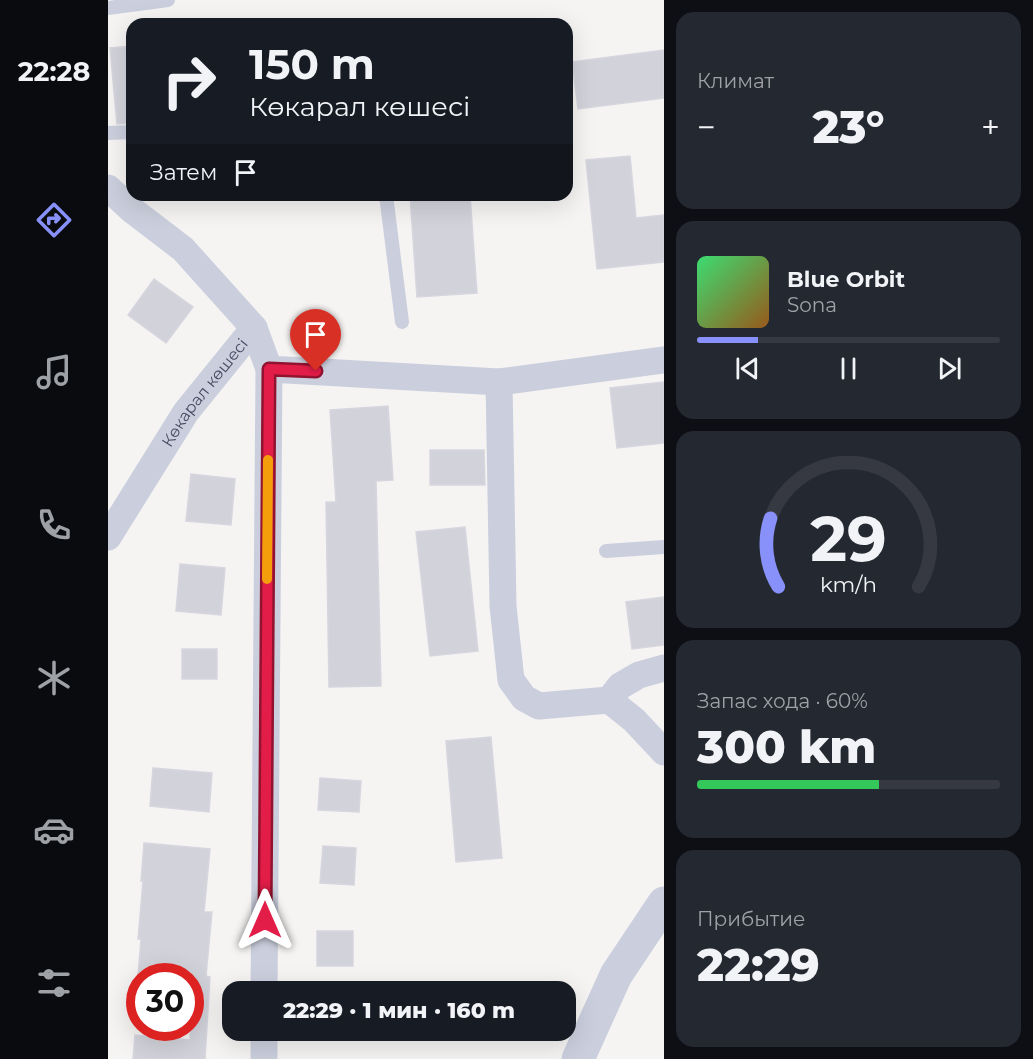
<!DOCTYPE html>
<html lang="ru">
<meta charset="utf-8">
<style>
body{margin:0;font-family:Montserrat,sans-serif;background:#242831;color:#f1f3f6;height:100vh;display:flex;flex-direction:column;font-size:22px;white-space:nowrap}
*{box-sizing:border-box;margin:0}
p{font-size:20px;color:#9ea1a6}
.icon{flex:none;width:33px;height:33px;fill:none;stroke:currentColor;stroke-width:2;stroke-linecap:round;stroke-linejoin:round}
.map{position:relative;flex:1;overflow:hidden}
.panel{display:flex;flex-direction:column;gap:12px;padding:12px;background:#0d0f14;width:369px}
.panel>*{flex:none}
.hud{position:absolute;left:18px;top:18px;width:447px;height:183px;border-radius:18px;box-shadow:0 6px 24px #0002;background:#171b24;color:#f1f3f6;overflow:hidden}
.speed{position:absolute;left:18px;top:963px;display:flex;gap:12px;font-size:30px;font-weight:700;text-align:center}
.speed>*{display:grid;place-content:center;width:78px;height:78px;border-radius:50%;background:#171b24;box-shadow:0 6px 24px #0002;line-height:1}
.speed .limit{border:9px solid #d22;background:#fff;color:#111}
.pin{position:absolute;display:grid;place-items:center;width:51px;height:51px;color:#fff;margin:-62px -26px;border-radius:50% 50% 50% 0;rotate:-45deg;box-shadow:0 0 6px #0007}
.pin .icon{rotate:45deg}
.me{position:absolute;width:66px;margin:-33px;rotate:0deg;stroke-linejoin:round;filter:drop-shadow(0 0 4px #0008)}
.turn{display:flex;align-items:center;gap:21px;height:126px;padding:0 24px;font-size:27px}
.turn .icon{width:78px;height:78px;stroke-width:2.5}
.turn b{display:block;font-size:42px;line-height:51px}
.then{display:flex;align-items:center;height:57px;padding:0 24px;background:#0003;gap:12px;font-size:22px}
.big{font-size:45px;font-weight:800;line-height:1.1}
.panel .widget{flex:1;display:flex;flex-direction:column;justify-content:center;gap:9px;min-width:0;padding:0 21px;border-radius:18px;background:#242831}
.panel .dial{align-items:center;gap:0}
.dial svg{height:156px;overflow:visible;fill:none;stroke:#363941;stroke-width:7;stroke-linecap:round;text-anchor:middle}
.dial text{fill:#f1f3f6;stroke:none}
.song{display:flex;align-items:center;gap:18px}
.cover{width:72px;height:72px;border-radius:9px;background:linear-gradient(135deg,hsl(140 70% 55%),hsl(30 70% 35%))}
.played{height:6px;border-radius:3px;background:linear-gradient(90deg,#8791f9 20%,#363941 20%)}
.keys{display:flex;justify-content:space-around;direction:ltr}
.heat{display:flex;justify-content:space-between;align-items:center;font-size:33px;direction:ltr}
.charge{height:9px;border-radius:4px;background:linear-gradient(90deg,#34c759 60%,#363941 0)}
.trip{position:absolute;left:114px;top:981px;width:354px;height:60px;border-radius:18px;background:#171b24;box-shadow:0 6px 24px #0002;font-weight:800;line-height:60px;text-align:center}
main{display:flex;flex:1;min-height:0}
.dock{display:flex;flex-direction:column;width:108px;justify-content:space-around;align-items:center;background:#090b0e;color:#9ea1a6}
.dock .icon{width:42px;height:42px}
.dock .selected{color:#8791f9}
.dock b{font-size:27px;color:#f1f3f6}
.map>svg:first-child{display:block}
</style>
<main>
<nav class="dock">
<b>22:28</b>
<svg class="icon selected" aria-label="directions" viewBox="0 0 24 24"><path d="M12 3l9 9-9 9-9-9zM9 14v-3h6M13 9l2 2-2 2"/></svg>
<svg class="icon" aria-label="music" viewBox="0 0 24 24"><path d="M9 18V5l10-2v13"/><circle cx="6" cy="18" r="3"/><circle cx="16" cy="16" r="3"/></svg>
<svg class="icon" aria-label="phone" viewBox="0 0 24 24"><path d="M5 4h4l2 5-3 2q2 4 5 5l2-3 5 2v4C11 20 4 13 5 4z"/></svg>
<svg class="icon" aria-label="climate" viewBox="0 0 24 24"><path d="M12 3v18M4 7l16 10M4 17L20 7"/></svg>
<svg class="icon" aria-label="car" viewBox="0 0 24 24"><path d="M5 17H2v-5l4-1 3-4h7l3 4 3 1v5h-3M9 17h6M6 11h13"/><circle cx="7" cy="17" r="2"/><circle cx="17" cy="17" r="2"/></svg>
<svg class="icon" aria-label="filters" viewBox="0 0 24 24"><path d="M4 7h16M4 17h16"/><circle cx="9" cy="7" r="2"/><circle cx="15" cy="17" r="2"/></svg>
</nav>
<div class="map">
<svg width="556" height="1059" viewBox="0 0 556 1059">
<rect width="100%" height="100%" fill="#f5f4f3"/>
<g fill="#d2d2da" stroke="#d7d6df" stroke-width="1.5">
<path d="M24,46V123L9,124L2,48Z"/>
<path d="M556,50V98L470,109L464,62Z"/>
<path d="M522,156L528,218L556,215V262L489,269L478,160Z"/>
<path d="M302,195H362L369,293L309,297Z"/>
<path d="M46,279L85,307L58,343L20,315Z"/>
<path d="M556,382V443L509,448L502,388Z"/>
<path d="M280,406L285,480L268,481L273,686L221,687L218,502H228L222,410Z"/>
<path d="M322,450H376L377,485H322Z"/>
<path d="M83,474L127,479L123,525L78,521Z"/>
<path d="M357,527L370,651L322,656L308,532Z"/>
<path d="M72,564L117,568L113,615L68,611Z"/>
<path d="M556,597V645L524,649L518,602Z"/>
<rect x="74" y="649" width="35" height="30"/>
<path d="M383,737L394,858L348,862L338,741Z"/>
<path d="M45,768L104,773L101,812L42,806Z"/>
<path d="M212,778L253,781L251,812L210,810Z"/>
<path d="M36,843L102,849L96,912H104L98,976L102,977L97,1059H25L27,1035L82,1040V976H30L33,939H30L35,881H33Z"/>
<path d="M215,846L248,848L246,885L212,883Z"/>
<rect x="209" y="931" width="36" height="35"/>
</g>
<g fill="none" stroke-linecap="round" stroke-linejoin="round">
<g stroke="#cbcfdd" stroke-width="14">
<path d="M0,8L60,0"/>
<path d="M0,133L24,132"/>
<path d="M278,195L294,322"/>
<path d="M498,551L556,547"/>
</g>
<g stroke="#cbcfdd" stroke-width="27">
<path d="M0,188L24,210L75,249L146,328"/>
<path d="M391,382L395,606L403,680L416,698L431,706L501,700L526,720L556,752"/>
<path id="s1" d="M0,537L78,412L146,328L161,369L391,382L556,360"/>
<path d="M501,700L512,686L531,675L556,668"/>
<path d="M156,992L161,369"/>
<path d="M156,1059V1030"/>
</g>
<path stroke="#cbcfdd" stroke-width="33" d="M470,1059L508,975L556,903"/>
</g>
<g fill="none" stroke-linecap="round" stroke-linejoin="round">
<g stroke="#92132f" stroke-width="15">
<path id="route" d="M157,920L161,369L208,371"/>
</g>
<use href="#route" stroke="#e11d48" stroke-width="10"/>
<path stroke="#f59e0b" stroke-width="10" d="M159,579L160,460"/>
</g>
<g text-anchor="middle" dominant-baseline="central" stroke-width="4.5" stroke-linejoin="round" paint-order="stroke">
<g font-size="16" fill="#484c63" stroke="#fff">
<text stroke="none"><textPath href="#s1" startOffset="174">Көкарал көшесі</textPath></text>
</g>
</g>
</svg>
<div class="speed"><div class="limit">30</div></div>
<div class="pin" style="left:208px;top:371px;background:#d93025"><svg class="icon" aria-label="arrive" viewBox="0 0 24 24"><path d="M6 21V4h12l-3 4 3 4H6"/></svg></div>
<svg class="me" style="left:157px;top:920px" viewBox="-20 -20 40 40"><path d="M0-17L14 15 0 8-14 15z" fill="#e11d48" stroke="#fff" stroke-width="4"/></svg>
<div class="trip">22:29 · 1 мин · 160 m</div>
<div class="hud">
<div class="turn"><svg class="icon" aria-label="right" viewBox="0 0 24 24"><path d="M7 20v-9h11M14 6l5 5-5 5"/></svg><div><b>150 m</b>Көкарал көшесі</div></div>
<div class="then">Затем<svg class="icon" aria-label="arrive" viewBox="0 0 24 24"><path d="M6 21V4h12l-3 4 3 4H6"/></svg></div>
</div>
</div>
<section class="panel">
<div class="widget"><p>Климат</p>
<div class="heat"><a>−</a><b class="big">23°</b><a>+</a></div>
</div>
<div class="widget">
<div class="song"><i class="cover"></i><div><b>Blue Orbit</b><p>Sona</p></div></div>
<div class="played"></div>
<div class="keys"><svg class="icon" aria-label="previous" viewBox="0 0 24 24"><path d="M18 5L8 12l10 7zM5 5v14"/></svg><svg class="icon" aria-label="pause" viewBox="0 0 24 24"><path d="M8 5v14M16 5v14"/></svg><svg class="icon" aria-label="next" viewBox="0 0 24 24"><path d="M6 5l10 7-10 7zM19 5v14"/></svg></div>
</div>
<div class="widget dial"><svg viewBox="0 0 100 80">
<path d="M14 69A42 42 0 1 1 86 69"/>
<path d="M14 69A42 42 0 0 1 10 34" stroke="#8791f9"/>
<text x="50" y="56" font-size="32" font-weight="700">29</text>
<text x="50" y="72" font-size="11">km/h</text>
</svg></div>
<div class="widget"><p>Запас хода · 60%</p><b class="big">300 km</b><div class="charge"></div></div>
<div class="widget"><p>Прибытие</p><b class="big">22:29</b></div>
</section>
</main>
